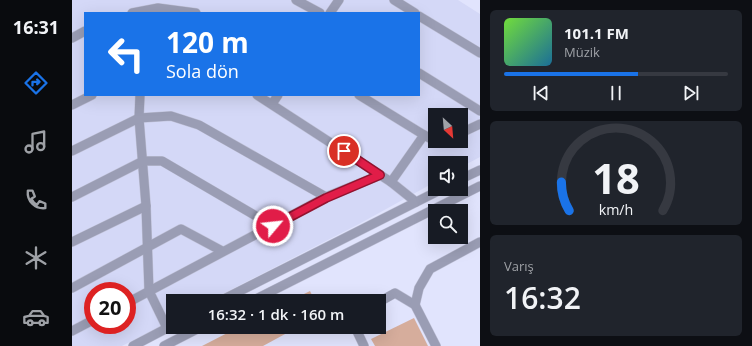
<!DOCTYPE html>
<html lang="tr">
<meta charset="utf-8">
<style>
body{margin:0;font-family:"Open Sans",sans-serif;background:#20242c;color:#f1f3f6;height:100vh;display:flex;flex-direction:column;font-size:15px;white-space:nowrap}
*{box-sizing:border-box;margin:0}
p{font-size:13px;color:#9ea1a6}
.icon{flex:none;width:22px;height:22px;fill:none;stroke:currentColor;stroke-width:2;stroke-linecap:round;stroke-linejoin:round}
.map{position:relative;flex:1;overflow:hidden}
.details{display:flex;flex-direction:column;gap:10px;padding:10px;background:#0d0f14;width:272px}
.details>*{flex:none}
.top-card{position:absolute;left:12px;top:12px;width:336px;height:84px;border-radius:0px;box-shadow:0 4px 16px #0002;background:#1a73e8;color:#fff;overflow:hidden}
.needle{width:26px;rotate:154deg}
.controls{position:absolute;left:356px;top:108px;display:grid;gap:8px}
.controls a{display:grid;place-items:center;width:40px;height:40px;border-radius:0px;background:#171b24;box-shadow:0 4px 16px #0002;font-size:20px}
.speed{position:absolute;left:12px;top:282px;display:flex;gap:8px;font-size:20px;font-weight:700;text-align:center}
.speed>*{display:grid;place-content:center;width:52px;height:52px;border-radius:50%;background:#171b24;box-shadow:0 4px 16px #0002;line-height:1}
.speed .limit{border:6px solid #d22;background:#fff;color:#111}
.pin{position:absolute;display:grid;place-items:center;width:34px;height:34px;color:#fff;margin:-17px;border:2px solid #fff;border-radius:50%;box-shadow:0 1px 4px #0007}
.me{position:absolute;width:44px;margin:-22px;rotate:62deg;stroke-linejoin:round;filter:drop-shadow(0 0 3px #0008)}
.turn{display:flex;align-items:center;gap:14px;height:84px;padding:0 16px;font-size:18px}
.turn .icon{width:52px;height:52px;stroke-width:2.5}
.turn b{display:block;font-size:28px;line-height:34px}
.big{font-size:30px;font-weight:600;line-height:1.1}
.details .card{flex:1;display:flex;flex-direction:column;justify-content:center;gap:6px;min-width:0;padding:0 14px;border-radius:6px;background:#20242c}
.details .dial{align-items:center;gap:0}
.dial svg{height:104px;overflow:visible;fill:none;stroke:#363941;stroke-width:7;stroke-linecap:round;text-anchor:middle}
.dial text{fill:#f1f3f6;stroke:none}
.song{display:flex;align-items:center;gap:12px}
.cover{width:48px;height:48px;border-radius:6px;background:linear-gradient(135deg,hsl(100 70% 55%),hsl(200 70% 35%))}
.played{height:4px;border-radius:2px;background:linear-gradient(90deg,#1a73e8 60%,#363941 60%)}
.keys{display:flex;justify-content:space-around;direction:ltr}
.trip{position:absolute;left:94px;top:294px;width:220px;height:40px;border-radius:0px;background:#171b24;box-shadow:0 4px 16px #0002;font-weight:600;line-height:40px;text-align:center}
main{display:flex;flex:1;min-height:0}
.tabs{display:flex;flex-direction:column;width:72px;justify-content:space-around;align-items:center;background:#090b0e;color:#9ea1a6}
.tabs .icon{width:28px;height:28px}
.tabs .active{color:#1a73e8}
.tabs b{font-size:18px;color:#f1f3f6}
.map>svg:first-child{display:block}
</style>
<main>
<nav class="tabs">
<b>16:31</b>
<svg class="icon active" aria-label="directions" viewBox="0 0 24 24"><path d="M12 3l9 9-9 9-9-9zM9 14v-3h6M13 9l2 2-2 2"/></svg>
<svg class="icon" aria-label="music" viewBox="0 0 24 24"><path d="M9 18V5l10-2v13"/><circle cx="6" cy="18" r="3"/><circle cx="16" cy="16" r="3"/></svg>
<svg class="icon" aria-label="phone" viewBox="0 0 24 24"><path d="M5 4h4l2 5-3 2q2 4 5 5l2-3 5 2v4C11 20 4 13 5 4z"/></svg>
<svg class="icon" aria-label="climate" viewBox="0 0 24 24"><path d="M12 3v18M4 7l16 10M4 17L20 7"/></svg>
<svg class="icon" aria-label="car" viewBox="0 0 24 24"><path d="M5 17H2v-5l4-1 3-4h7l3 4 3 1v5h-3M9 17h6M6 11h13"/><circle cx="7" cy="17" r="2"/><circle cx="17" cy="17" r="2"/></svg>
</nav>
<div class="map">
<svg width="408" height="346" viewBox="0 0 408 346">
<rect width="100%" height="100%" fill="#e1e4fd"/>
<path fill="#d4d8f7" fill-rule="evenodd" d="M0,0H386L408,14V157L389,167V163H363V182L287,224L137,301H101V320L50,346H0ZM13,13H347V95H13ZM363,115H389V141H363ZM21,291H55V325H21Z"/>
<g fill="#d6ad9c">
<path d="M238,291L243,301H218Z"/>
<path d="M342,318L356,346H303L299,339Z"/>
<path d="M167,327H226L191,346H130Z"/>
</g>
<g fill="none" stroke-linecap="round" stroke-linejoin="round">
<g stroke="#c0c2d8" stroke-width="10">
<g id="minor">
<path d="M224,0L248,13"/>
<path d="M322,0L343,13"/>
<path d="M60,13L86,8L124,13"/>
<path d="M258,13L267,0"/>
<path d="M347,16L408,53"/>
<path d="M0,38L13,31"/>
<path d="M347,73L408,111"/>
<path d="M68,95L67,118L74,206L77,291L95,328"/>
<path d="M185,95L319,182L344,202"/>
<path d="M287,95L352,135"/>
<path d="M200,104L206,95"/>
<path d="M0,105L20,95"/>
<path d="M389,133L408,124"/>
<path d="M0,151L67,118L99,116L127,125L254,197"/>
<path d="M389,179L408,170"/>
<path d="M319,182L352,135L363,141"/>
<path d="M0,197L71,161H90L201,226"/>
<path d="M0,242L74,206"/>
<path d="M0,288L109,229L150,251"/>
<path d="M148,301L370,189"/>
<path d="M180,301L408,186"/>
<path d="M307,302L323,293L343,305L364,346"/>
<path d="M55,303L254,197L308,175"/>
<path d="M343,305L347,288L358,269L408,242"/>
<path d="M283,327L292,346"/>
<path d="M0,331L21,320"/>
<path d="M61,346L101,325"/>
<path d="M92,346L129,327"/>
</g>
</g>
<use href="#minor" stroke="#9a9db4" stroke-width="9"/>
</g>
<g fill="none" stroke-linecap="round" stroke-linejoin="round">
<g stroke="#92132f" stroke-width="10">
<path id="route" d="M201,226L254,198L308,175L272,151"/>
</g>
<use href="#route" stroke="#e11d48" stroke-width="7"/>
</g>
</svg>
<div class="controls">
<a><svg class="needle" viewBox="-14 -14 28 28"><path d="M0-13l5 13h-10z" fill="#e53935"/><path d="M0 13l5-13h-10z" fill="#9ea1a6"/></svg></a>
<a><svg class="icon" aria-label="sound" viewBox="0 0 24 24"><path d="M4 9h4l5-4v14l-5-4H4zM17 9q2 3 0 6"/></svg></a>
<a><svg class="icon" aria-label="search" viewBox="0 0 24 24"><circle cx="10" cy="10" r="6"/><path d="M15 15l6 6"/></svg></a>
</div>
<div class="speed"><div class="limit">20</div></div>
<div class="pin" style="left:272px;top:151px;background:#d93025"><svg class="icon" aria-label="arrive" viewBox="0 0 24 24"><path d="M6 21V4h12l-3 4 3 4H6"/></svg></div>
<svg class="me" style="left:201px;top:226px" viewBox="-20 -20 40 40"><circle r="17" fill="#e11d48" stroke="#fff" stroke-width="3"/><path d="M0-11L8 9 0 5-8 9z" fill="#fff"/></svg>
<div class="trip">16:32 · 1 dk · 160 m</div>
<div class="top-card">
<div class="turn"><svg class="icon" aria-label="left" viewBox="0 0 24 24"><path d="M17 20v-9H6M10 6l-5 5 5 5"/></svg><div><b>120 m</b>Sola dön</div></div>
</div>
</div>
<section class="details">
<div class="card">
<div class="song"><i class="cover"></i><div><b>101.1 FM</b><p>Müzik</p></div></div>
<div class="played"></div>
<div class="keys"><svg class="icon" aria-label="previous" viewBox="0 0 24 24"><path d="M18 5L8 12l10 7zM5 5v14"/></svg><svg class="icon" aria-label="pause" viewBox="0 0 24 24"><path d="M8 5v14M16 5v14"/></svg><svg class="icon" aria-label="next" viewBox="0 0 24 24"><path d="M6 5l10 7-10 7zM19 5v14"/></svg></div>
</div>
<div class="card dial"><svg viewBox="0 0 100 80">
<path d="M14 69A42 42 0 1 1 86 69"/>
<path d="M14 69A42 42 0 0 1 8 47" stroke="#1a73e8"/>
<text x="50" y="56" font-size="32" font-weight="700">18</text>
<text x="50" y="72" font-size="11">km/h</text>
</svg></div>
<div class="card"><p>Varış</p><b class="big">16:32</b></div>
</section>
</main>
